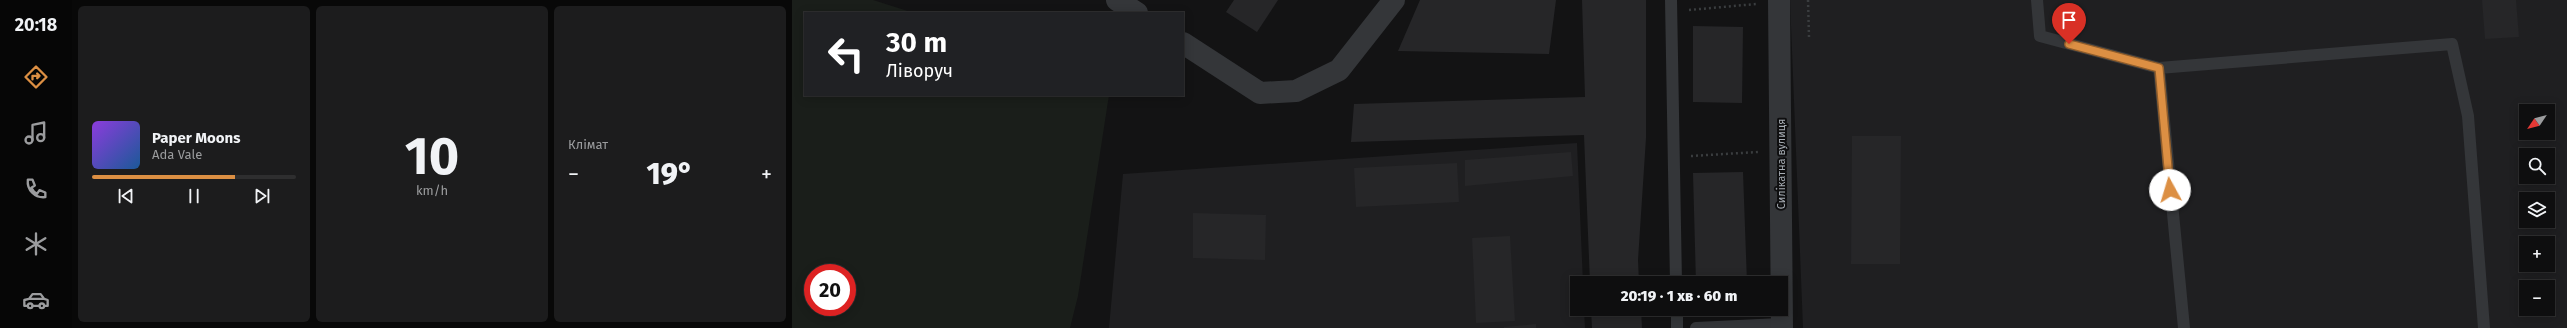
<!DOCTYPE html>
<html lang="uk">
<meta charset="utf-8">
<style>
body{margin:0;font-family:"Fira Sans",sans-serif;background:#1c1c1d;color:#f1f3f6;height:100vh;display:flex;flex-direction:column;font-size:15px;white-space:nowrap}
*{box-sizing:border-box;margin:0}
p{font-size:13px;color:#9b9c9e}
.icon{flex:none;width:22px;height:22px;fill:none;stroke:currentColor;stroke-width:2;stroke-linecap:round;stroke-linejoin:round}
.map{position:relative;flex:1;overflow:hidden}
.details{display:flex;flex-direction:column;gap:6px;padding:6px;background:#080808;width:720px}
.details>*{flex:none}
.banner{position:absolute;left:12px;top:12px;width:380px;height:84px;border-radius:0px;box-shadow:0 2px 10px #0003,0 0 0 1px #2e2e2f;background:#202124;color:#fff;overflow:hidden}
.needle{width:26px;rotate:235deg}
.buttons{position:absolute;left:1727px;top:104px;display:grid;gap:8px}
.buttons a{display:grid;place-items:center;width:36px;height:36px;border-radius:0px;background:#0e0e0f;box-shadow:0 2px 10px #0003,0 0 0 1px #2e2e2f;font-size:20px}
.speed{position:absolute;left:12px;top:264px;display:flex;gap:8px;font-size:20px;font-weight:700;text-align:center}
.speed>*{display:grid;place-content:center;width:52px;height:52px;border-radius:50%;background:#0e0e0f;box-shadow:0 2px 10px #0003,0 0 0 1px #2e2e2f;line-height:1}
.speed .limit{border:6px solid #d22;background:#fff;color:#111}
.pin{position:absolute;display:grid;place-items:center;width:34px;height:34px;color:#fff;margin:-41px -17px;border-radius:50% 50% 50% 0;rotate:-45deg;box-shadow:0 0 4px #0007}
.pin .icon{rotate:45deg}
.me{position:absolute;width:44px;margin:-22px;rotate:354deg;stroke-linejoin:round;filter:drop-shadow(0 0 3px #0008)}
.turn{display:flex;align-items:center;gap:14px;height:84px;padding:0 16px;font-size:18px}
.turn .icon{width:52px;height:52px;stroke-width:2.5}
.turn b{display:block;font-size:28px;line-height:34px}
.big{font-size:30px;font-weight:800;line-height:1.1}
.details .card{flex:1;display:flex;flex-direction:column;justify-content:center;gap:6px;min-width:0;padding:0 14px;border-radius:6px;background:#1c1c1d}
.details .dial{align-items:center;gap:0}
.dial b{font-size:52px;line-height:1}
.song{display:flex;align-items:center;gap:12px}
.cover{width:48px;height:48px;border-radius:6px;background:linear-gradient(135deg,hsl(270 70% 55%),hsl(210 70% 35%))}
.played{height:4px;border-radius:2px;background:linear-gradient(90deg,#dc8f43 70%,#2e2e2f 70%)}
.keys{display:flex;justify-content:space-around;direction:ltr}
.heat{display:flex;justify-content:space-between;align-items:center;font-size:22px;direction:ltr}
.details .tiles{flex:1;display:grid;gap:6px;grid-template-columns:repeat(3,1fr)}
.trip{position:absolute;left:778px;top:276px;width:218px;height:40px;border-radius:0px;background:#0e0e0f;box-shadow:0 2px 10px #0003,0 0 0 1px #2e2e2f;font-weight:800;line-height:40px;text-align:center}
main{display:flex;flex:1;min-height:0}
.menu{display:flex;flex-direction:column;width:72px;justify-content:space-around;align-items:center;background:#060606;color:#9b9c9e}
.menu .icon{width:28px;height:28px}
.menu .current{color:#dc8f43}
.menu b{font-size:18px;color:#f1f3f6}
.map>svg:first-child{display:block}
</style>
<main>
<nav class="menu">
<b>20:18</b>
<svg class="icon current" aria-label="directions" viewBox="0 0 24 24"><path d="M12 3l9 9-9 9-9-9zM9 14v-3h6M13 9l2 2-2 2"/></svg>
<svg class="icon" aria-label="music" viewBox="0 0 24 24"><path d="M9 18V5l10-2v13"/><circle cx="6" cy="18" r="3"/><circle cx="16" cy="16" r="3"/></svg>
<svg class="icon" aria-label="phone" viewBox="0 0 24 24"><path d="M5 4h4l2 5-3 2q2 4 5 5l2-3 5 2v4C11 20 4 13 5 4z"/></svg>
<svg class="icon" aria-label="climate" viewBox="0 0 24 24"><path d="M12 3v18M4 7l16 10M4 17L20 7"/></svg>
<svg class="icon" aria-label="car" viewBox="0 0 24 24"><path d="M5 17H2v-5l4-1 3-4h7l3 4 3 1v5h-3M9 17h6M6 11h13"/><circle cx="7" cy="17" r="2"/><circle cx="17" cy="17" r="2"/></svg>
</nav>
<section class="details">
<div class="tiles">
<div class="card">
<div class="song"><i class="cover"></i><div><b>Paper Moons</b><p>Ada Vale</p></div></div>
<div class="played"></div>
<div class="keys"><svg class="icon" aria-label="previous" viewBox="0 0 24 24"><path d="M18 5L8 12l10 7zM5 5v14"/></svg><svg class="icon" aria-label="pause" viewBox="0 0 24 24"><path d="M8 5v14M16 5v14"/></svg><svg class="icon" aria-label="next" viewBox="0 0 24 24"><path d="M6 5l10 7-10 7zM19 5v14"/></svg></div>
</div>
<div class="card dial"><b>10</b><p>km/h</p></div>
<div class="card"><p>Клімат</p>
<div class="heat"><a>−</a><b class="big">19°</b><a>+</a></div>
</div>
</div>
</section>
<div class="map">
<svg width="1775" height="328" viewBox="0 0 1775 328">
<rect width="100%" height="100%" fill="#131314"/>
<g fill="#1f1f21" fill-rule="evenodd">
<path d="M998,0H1775V328H1011ZM1734,111H1756V133H1734ZM1734,155H1756V177H1734ZM1734,199H1756V221H1734ZM1734,243H1756V265H1734ZM1734,287H1756V309H1734Z"/>
<path d="M785,143L791,283H785V309H792L793,328H317L331,174Z"/>
</g>
<path fill="#1a1e1a" fill-rule="evenodd" d="M0,0H81L122,13H13V95H317L286,296L278,328H0ZM21,273H55V307H21Z"/>
<g fill="#262628">
<path d="M442,0H486L465,32L434,12Z"/>
<path d="M628,0H764L757,54L606,51Z"/>
<path d="M790,0H854V138L846,260L847,283H798L792,135L559,142L562,104L793,97Z"/>
<path d="M1690,0H1724L1727,37L1693,39Z"/>
<path d="M901,26L951,27L950,103L901,102Z"/>
<path d="M1060,136H1109L1108,264H1059Z"/>
<path d="M779,152L781,176L673,186V160Z"/>
<path d="M665,163L667,202L564,207L562,168Z"/>
<path d="M951,172L955,283H904L901,173Z"/>
<path d="M401,213L474,215L473,260L401,258Z"/>
<path d="M718,236L723,321L684,323L680,238Z"/>
<path d="M799,309H849L850,328H800Z"/>
<path d="M744,324V328H712V327Z"/>
</g>
<g fill="none" stroke-linecap="round" stroke-linejoin="round">
<g stroke="#3a3d3f" stroke-width="2.5" stroke-dasharray="2 3" stroke-linecap="butt">
<path d="M1016,0L1017,37"/>
<path d="M897,10L964,4"/>
<path d="M899,156L966,152"/>
</g>
<g stroke="#343639" stroke-width="12">
<path d="M879,0L884,283"/>
<path d="M1245,0L1248,36L1367,68"/>
<path d="M885,309V328"/>
<path d="M904,328L990,324"/>
<path d="M1392,328L1367,68L1660,44L1676,116L1692,328"/>
</g>
<g stroke="#343639" stroke-width="22">
<path d="M325,0L345,13"/>
<path d="M987,0L990,328"/>
<path d="M391,43L468,93L504,91L547,70L602,0"/>
</g>
</g>
<g fill="none" stroke-linecap="round" stroke-linejoin="round">
<g stroke="#8f5d2c" stroke-width="10">
<path id="route" d="M1277,44L1367,68L1378,190"/>
</g>
<use href="#route" stroke="#dc8f43" stroke-width="7"/>
</g>
<g text-anchor="middle" dominant-baseline="central" stroke-width="4" stroke-linejoin="round" paint-order="stroke">
<g font-size="11" fill="#a6acb3" stroke="#0e0e0f">
<text transform="translate(989 164) rotate(-90)">Силікатна вулиця</text>
</g>
</g>
</svg>
<div class="buttons">
<a><svg class="needle" viewBox="-14 -14 28 28"><path d="M0-13l5 13h-10z" fill="#e53935"/><path d="M0 13l5-13h-10z" fill="#9b9c9e"/></svg></a>
<a><svg class="icon" aria-label="search" viewBox="0 0 24 24"><circle cx="10" cy="10" r="6"/><path d="M15 15l6 6"/></svg></a>
<a><svg class="icon" aria-label="layers" viewBox="0 0 24 24"><path d="M12 4l9 5-9 5-9-5zM3 14l9 5 9-5"/></svg></a>
<a>+</a>
<a>−</a>
</div>
<div class="speed"><div class="limit">20</div></div>
<div class="pin" style="left:1277px;top:44px;background:#d93025"><svg class="icon" aria-label="arrive" viewBox="0 0 24 24"><path d="M6 21V4h12l-3 4 3 4H6"/></svg></div>
<svg class="me" style="left:1378px;top:190px" viewBox="-20 -20 40 40"><circle r="19" fill="#fff"/><path d="M0-13L10 11 0 6-10 11z" fill="#dc8f43"/></svg>
<div class="trip">20:19 · 1 хв · 60 m</div>
<div class="banner">
<div class="turn"><svg class="icon" aria-label="left" viewBox="0 0 24 24"><path d="M17 20v-9H6M10 6l-5 5 5 5"/></svg><div><b>30 m</b>Ліворуч</div></div>
</div>
</div>
</main>
